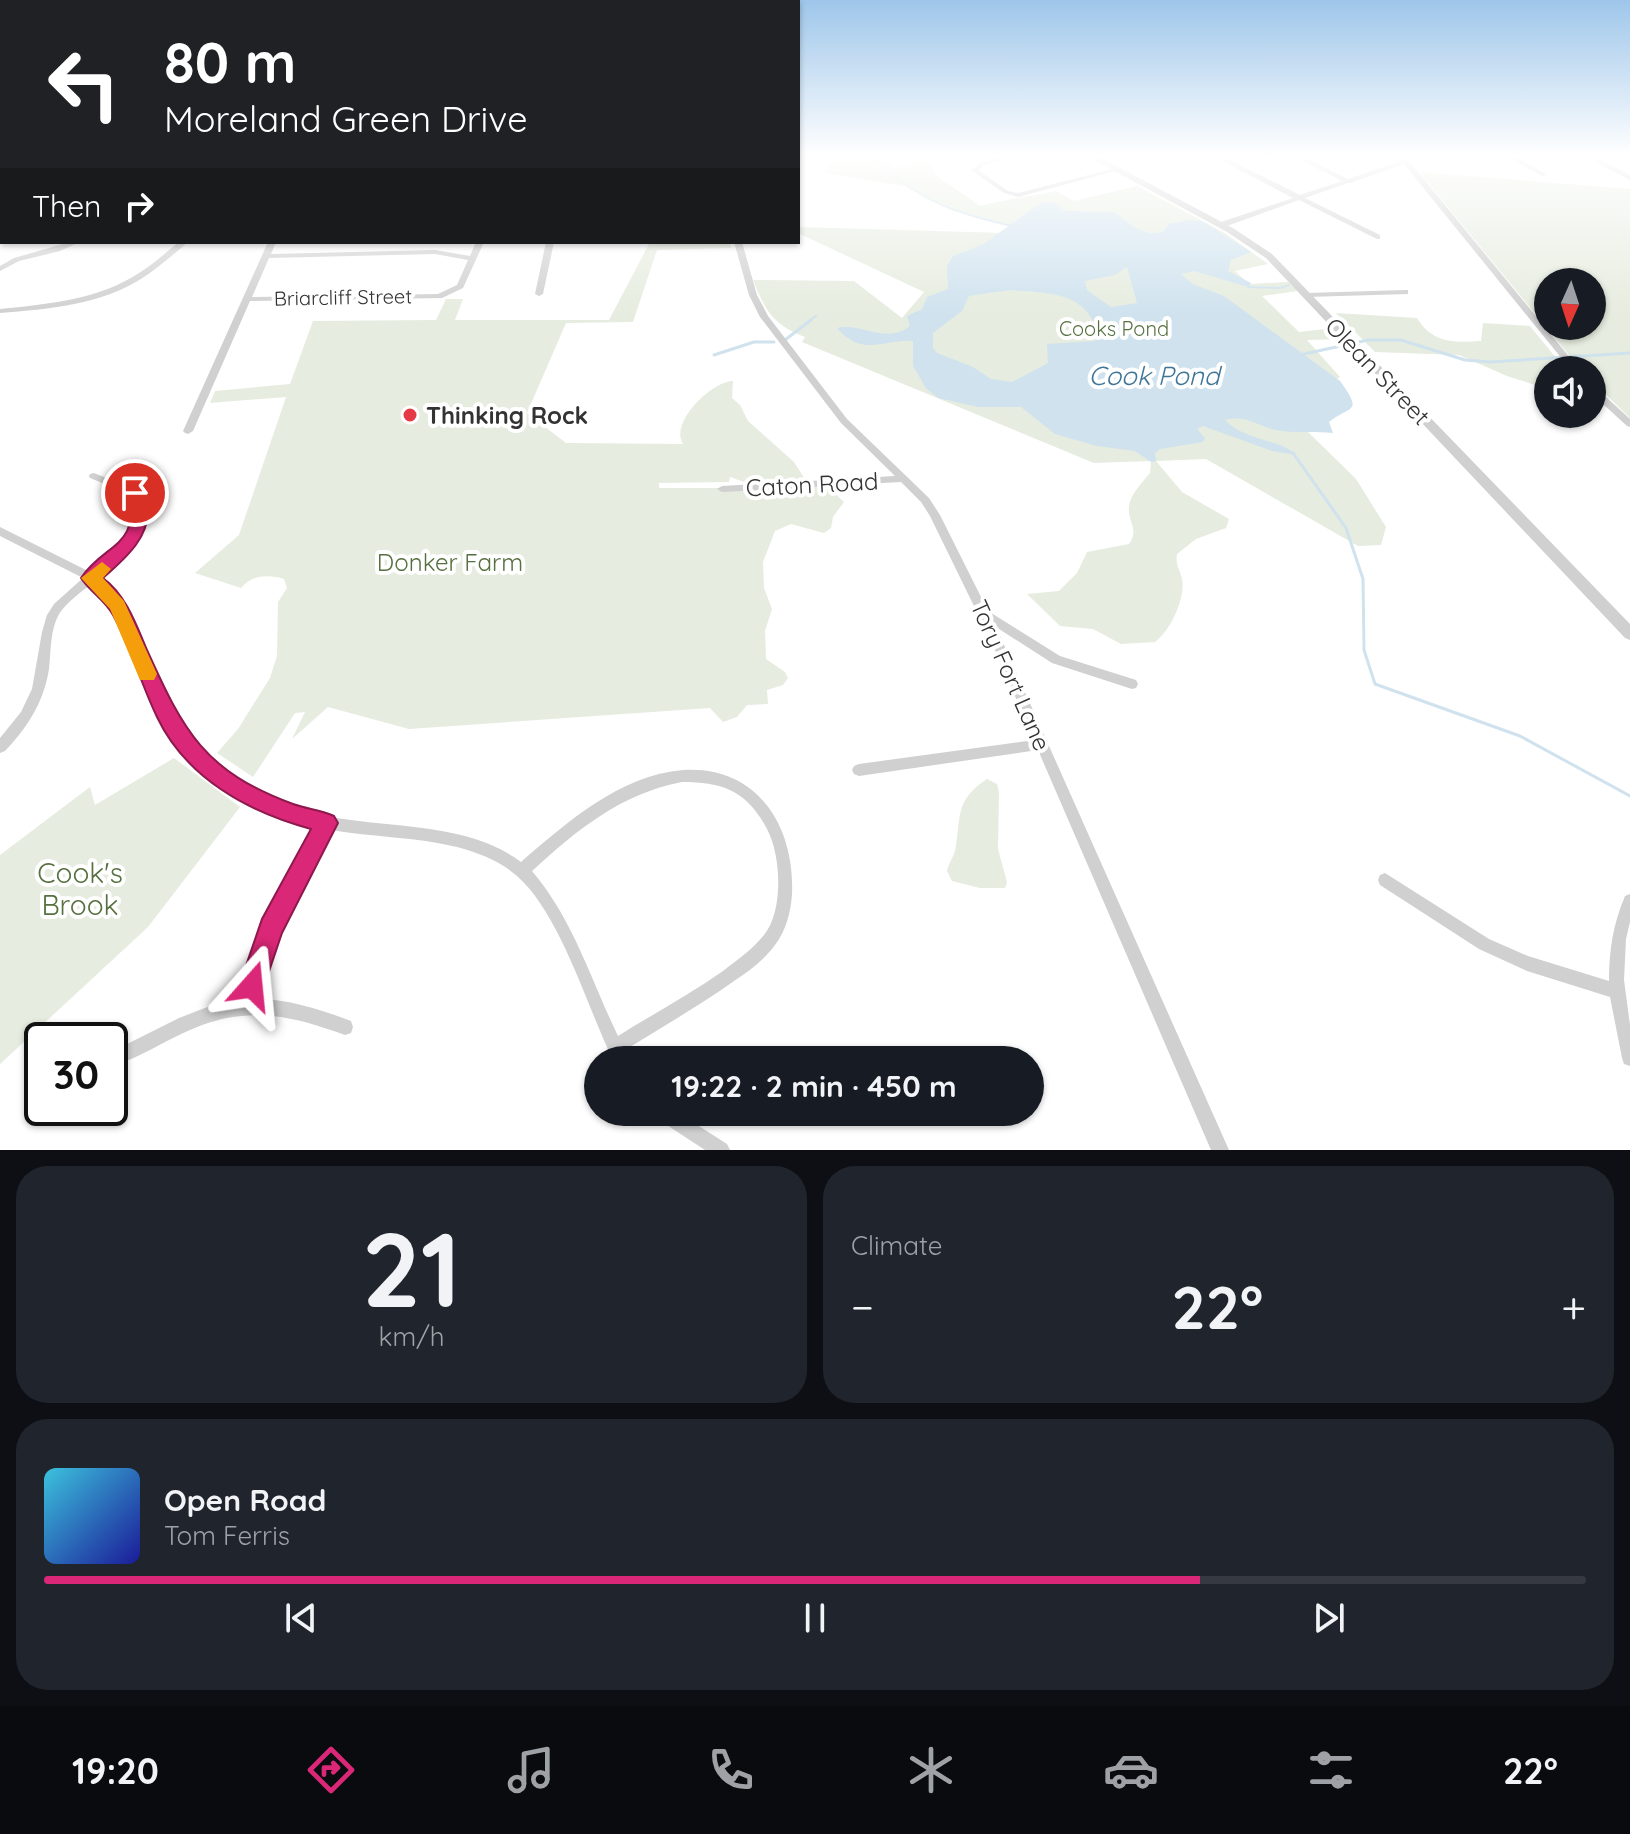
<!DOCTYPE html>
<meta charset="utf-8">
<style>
body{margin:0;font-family:Quicksand,sans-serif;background:#20242c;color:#f1f3f6;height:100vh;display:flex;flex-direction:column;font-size:30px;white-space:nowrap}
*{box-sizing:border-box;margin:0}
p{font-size:26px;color:#9ea1a6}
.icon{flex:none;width:44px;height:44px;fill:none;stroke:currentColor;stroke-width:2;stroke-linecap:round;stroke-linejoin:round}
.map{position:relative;height:1150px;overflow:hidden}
.sheet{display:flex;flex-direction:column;gap:16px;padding:16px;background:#0d0f14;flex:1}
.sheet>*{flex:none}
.top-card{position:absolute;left:0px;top:0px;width:800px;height:244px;box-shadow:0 2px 6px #0004;background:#202124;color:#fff;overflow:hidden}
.needle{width:52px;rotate:183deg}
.tools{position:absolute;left:1534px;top:268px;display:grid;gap:16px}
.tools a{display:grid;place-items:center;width:72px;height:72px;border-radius:50%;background:#171b24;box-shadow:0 2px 6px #0004;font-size:40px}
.speed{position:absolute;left:24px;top:1022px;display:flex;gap:16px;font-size:40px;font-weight:700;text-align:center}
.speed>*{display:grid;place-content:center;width:104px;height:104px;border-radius:50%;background:#171b24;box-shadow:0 2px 6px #0004;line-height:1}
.speed .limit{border:4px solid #111;border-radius:12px;background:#fff;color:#111}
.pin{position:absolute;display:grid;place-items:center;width:68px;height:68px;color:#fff;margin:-34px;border:4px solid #fff;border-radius:50%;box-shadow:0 2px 8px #0007}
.me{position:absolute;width:88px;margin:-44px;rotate:18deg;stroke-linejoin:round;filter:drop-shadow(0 0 6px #0008)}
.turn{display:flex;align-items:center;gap:28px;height:168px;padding:0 32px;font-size:36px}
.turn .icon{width:104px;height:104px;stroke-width:2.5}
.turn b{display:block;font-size:56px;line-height:68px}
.then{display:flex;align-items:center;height:76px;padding:0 32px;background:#0003;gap:16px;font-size:30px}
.big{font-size:60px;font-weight:700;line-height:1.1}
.sheet .widget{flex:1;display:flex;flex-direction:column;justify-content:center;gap:12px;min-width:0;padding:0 28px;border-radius:32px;background:#20242c}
.sheet .dial{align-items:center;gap:0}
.dial b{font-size:104px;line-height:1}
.song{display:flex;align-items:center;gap:24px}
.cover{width:96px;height:96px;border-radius:12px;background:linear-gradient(135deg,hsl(190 70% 55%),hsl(240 70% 35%))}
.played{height:8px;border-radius:4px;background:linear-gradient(90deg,#db2777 75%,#363941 75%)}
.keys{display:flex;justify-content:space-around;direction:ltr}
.heat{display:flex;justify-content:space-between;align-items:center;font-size:44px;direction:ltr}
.sheet .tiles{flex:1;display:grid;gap:16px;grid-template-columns:1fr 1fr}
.widget:last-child{grid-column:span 2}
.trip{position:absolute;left:584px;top:1046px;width:460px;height:80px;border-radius:40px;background:#171b24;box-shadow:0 2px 6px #0004;font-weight:700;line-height:80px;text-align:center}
.tabs{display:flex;height:128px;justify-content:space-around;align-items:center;background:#090b0e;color:#9ea1a6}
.tabs .icon{width:56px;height:56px}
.tabs .selected{color:#db2777}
.tabs b{font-size:36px;color:#f1f3f6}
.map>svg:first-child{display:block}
</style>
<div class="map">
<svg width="1630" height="1150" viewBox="0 0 1630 1150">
<rect width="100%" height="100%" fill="#fff"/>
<g fill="#e6ecdf" fill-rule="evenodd">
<path d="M849,155H880L896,168L927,159L938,177L980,206C1005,199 1030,197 1056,191L1074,201L1137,186L1225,233L1268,264L1235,271L1249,284L1288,282L1298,291L1262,296L1299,332L1334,328L1344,339L1307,340L1340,377L1313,395L1305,429L1356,479L1386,527L1381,545L1358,546L1206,459L1156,461L1182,492L1229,519L1226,528L1196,539L1177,554C1175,564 1180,570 1182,579C1186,598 1170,631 1155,642L1121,644L1093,629L1060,626L1027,594L1059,591L1077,573L1087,552L1129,544C1140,530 1127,521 1129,506C1131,493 1142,483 1150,473L1151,461L1094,463L802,342L805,337C773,325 765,310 753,280L854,281L902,318L924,292L798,233V227L1004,233L1009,229L1008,225L950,210L904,186L824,173L829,164Z"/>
<path d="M1419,172L1630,189V418L1592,381V370H1582L1573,360ZM1548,282H1592V326H1548Z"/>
<path d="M650,242H730L731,248L657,250L633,322L566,323L527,413L566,443L683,444C669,423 712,381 733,381L732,398L740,405L748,421L794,462L806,481L821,488H829L844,502L833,517L831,528L824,533L791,524L775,531L763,562L764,588L772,609L765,631L766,659L785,672L788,678L783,685L767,690L768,704L747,705L737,717L723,722L710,708L409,729L328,707L292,739L305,712L295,713L253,777L217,753L238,729L270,678L277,656L278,602L287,588L284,579C268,574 252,575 241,588L195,573L239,535L286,397L210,403L215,391L290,384L313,321L436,320L446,299H463L455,320H609ZM730,477L761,488H659V483L729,482Z"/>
<path d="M1336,313L1417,318C1432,343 1454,343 1481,341L1483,323L1530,326L1566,370H1548V389L1507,376L1459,355L1375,352Z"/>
<path d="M174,758L240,807L148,927L0,1064V855L90,787L95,805Z"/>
<path d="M987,779L997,784L999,792L998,849L1007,882L1005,888H980L952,881L947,871C949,862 955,855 956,846C961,813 956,800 987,779Z"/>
</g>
<path fill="#cfe2ee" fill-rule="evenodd" d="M1041,203H1055L1065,211L1114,212C1130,223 1141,237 1163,232L1169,224L1190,220L1202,221L1251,252L1231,260L1228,271L1251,283L1248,287L1194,271L1181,274L1193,284L1224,296L1340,381C1364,414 1350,405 1329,422L1333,433C1316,431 1298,433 1281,431C1260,428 1247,414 1225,420C1243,440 1279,439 1297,455L1272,451L1203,426L1197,429L1205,438L1203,442L1160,449L1155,453L1156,461L1151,462L1135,451L1097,446L1055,434L1021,407H978L938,398L926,388L913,366V341C883,339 863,358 837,328C860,322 886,345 910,326L907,316L922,309L927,297L948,289L947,266L953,256L982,245ZM1127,267L1137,303L1111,307L1087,290L1085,281L1115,275ZM1010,290C1050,294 1087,290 1099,337L1095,341L1047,344L1048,363L1012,382L991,379L973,367L937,353L933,348V333L962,311L969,296Z"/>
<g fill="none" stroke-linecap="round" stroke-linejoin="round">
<g stroke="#cfe2ee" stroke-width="2">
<path d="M872,155C915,199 953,213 1012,226"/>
<path d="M1248,287L1280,288L1289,285"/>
<path d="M808,322L816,316"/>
</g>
<g stroke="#cfe2ee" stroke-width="3">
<path d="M785,340L811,320"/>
<path d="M1304,354L1368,340H1401L1465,360L1491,362L1630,353"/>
<path d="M714,355L754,342H774"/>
<path d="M1293,453L1346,528L1363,579L1364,650L1375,684L1520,736L1630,796"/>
</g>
<g fill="#d0d0d0" fill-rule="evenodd">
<path d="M1005,155H1016L985,165L978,170L1008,191L1018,193L1116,168L1119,170L1018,197L1004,193L971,170L981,163Z"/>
<path d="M1211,155H1220L1300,195L1342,181L1291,155H1300L1348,179L1401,161L1397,155H1404L1580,370H1571L1404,164L1353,182L1352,183H1348L1305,198L1380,235V239H1377L1299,200L1224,227H1218V223L1293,198Z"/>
<path d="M1504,155H1512L1547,175L1542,176Z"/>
<path d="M1582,155H1590L1630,175V180Z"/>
<rect x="0" y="188" width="2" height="4"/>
<path d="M70,242H80L60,251L19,261L0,271V266L14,258Z"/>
<path d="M179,242H188C174,254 159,267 144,277C101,305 49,309 0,313V309C48,304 98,300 139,273C154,264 166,252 179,242Z"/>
<path d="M268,242H276L271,254L435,250L470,256L476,242H484L463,288L442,298L250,301L193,431L188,434L185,433L183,431ZM435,254L468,260L457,285L438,294L252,297L269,258Z"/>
<path d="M546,242H554L543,294L539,296L535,294Z"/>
<path d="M734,242H742L757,295L768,316L847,419L929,498L940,515L988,611L1060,656L1136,680L1138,684L1136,688L1132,689L1052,663L996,627L1229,1150H1211L1038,750L859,776L854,774L852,770L854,766L859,764L1034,740L992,643L930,516L921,502L901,482L722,492L717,489L722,486L895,476L841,423L760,317L749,295Z"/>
<path d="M1405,290H1408V294L1306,297L1302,295L1306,293Z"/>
<path d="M1592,386L1595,387L1630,419V427L1627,426L1592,394Z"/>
<path d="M94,473L139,491C141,496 145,503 146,509C149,535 117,563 99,578C124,598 132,626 144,655C163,703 187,750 231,779C267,802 308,815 351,820C408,828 473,826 521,862C566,823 620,775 683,770C757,765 795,826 792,894C791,911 786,931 775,945C764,960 749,971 734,981C699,1006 662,1027 625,1050L630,1060H613C587,1007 561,915 517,876C500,861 479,853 457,847C416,837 372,837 330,830L278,931L256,998C289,1000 320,1009 351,1021L353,1027L351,1033L345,1035C290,1015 246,1005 190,1030C169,1039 150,1051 129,1060L123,1058L121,1052L123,1046L179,1018L210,1006L240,1000L266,923L317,827C215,803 173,756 135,663C123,633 117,604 91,584C80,593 67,602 59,614C50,630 51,651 49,669C44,702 27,728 5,751L0,753V738L21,712L32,689L42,632L47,615L54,604L83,578L0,536V527L90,572C109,558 140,535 135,508C134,504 132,499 131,495L90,478L89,476L90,474ZM682,782C723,782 747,791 767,829C781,855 784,910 764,935C753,949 737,960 723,971C689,995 653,1014 618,1036C591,980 573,919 532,871C577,830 620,794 682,782Z"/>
<path d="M1385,873L1489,939L1528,956L1609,981C1609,951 1613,924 1625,896L1630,894V922L1626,939L1624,980L1630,1025V1066L1624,1064L1622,1058L1610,997L1527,971L1479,949L1380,885L1378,880L1380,875Z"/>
<path d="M654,1112H677L727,1144L730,1150H705L656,1118Z"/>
</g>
<path fill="#d0d0d0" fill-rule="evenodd" d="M1085,155H1096L1233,228L1272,254L1630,624V640L1625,638L1266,258L1227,232Z"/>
</g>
<linearGradient id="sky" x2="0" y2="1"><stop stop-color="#9ec6ea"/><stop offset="0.49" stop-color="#fff"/><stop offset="1" stop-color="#fff" stop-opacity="0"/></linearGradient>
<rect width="1630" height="316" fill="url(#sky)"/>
<path fill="#db2777" stroke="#8e194d" stroke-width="2" d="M135,487C144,490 144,493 146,502C155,533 125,559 103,578C126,595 136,624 147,650C184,732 204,771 293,804C307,809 321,810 334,816L338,823L282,933L261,995L252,998L243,995L239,986L262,919L311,829C248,812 186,778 157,717C141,684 131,647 113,615C105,600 90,592 81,578C104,543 142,547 127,493Z"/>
<path fill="#f59e0b" d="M102,562L111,569L103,578L124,601L157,674L154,680H140L110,609L81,578Z"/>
<circle fill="#e63946" stroke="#fff" stroke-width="3" cx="410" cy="415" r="8"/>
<g text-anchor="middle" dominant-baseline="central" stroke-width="8" stroke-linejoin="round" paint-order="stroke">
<g font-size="20" fill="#333" stroke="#fff">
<text transform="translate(343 297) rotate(-1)">Briarcliff Street</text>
</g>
<g font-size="20" fill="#56703f" stroke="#fff">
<text x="1114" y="328">Cooks Pond</text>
</g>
<g font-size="24" fill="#333" stroke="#fff">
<text transform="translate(1378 371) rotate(46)">Olean Street</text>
<text transform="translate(812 484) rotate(-3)">Caton Road</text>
<text transform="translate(1011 675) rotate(66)">Tory Fort Lane</text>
</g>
<g font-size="24" font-weight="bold" fill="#333" stroke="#fff" text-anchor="start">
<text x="426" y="415">Thinking Rock</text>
</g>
<g font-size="24" fill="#56703f" stroke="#fff">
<text x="450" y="562">Donker Farm</text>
</g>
<g font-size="26" font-style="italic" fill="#3f7597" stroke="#fff">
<text x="1154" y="375">Cook Pond</text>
</g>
<g font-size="28" fill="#56703f" stroke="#fff">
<text x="80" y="872">Cook's<tspan x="80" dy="32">Brook</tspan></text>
</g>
</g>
</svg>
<div class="tools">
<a><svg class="needle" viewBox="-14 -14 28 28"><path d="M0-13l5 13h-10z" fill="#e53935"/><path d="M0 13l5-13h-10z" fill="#9ea1a6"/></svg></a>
<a><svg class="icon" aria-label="sound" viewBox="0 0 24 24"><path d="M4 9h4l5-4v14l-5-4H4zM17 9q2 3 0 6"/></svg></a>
</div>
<div class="speed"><div class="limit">30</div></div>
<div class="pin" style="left:135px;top:493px;background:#d93025"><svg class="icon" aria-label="arrive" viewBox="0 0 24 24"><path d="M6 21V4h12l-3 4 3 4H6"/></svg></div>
<svg class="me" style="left:252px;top:986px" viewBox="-20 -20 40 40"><path d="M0-17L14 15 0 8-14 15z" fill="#db2777" stroke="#fff" stroke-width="4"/></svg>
<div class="trip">19:22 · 2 min · 450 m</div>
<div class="top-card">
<div class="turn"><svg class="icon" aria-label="left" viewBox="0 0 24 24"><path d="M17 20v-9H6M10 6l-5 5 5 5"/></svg><div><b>80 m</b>Moreland Green Drive</div></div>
<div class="then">Then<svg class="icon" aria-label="right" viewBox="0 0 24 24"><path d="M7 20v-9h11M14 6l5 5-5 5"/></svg></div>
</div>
</div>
<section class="sheet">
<div class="tiles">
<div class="widget dial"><b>21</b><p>km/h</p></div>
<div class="widget"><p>Climate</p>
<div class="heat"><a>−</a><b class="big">22°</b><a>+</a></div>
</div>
<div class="widget">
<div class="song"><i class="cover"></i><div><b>Open Road</b><p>Tom Ferris</p></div></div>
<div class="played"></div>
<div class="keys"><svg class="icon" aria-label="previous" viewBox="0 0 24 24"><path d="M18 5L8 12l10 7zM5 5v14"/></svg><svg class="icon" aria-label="pause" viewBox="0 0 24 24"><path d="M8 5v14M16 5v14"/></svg><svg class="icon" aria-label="next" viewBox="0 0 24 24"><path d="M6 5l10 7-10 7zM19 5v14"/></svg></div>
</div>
</div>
</section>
<nav class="tabs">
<b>19:20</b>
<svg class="icon selected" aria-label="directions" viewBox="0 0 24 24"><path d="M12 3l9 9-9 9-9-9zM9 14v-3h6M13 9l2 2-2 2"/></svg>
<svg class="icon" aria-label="music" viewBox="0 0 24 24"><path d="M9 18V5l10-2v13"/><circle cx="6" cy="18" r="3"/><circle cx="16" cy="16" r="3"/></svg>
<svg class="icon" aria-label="phone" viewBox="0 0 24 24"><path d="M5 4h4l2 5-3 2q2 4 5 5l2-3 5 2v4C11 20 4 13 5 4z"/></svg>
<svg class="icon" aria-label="climate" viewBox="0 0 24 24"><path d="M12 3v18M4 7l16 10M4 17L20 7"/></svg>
<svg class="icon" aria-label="car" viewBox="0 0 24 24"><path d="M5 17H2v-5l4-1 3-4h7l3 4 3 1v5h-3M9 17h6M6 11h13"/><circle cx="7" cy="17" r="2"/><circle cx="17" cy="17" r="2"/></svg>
<svg class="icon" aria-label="filters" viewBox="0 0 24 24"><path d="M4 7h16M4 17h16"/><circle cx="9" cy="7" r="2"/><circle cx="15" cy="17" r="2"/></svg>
<b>22°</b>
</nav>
